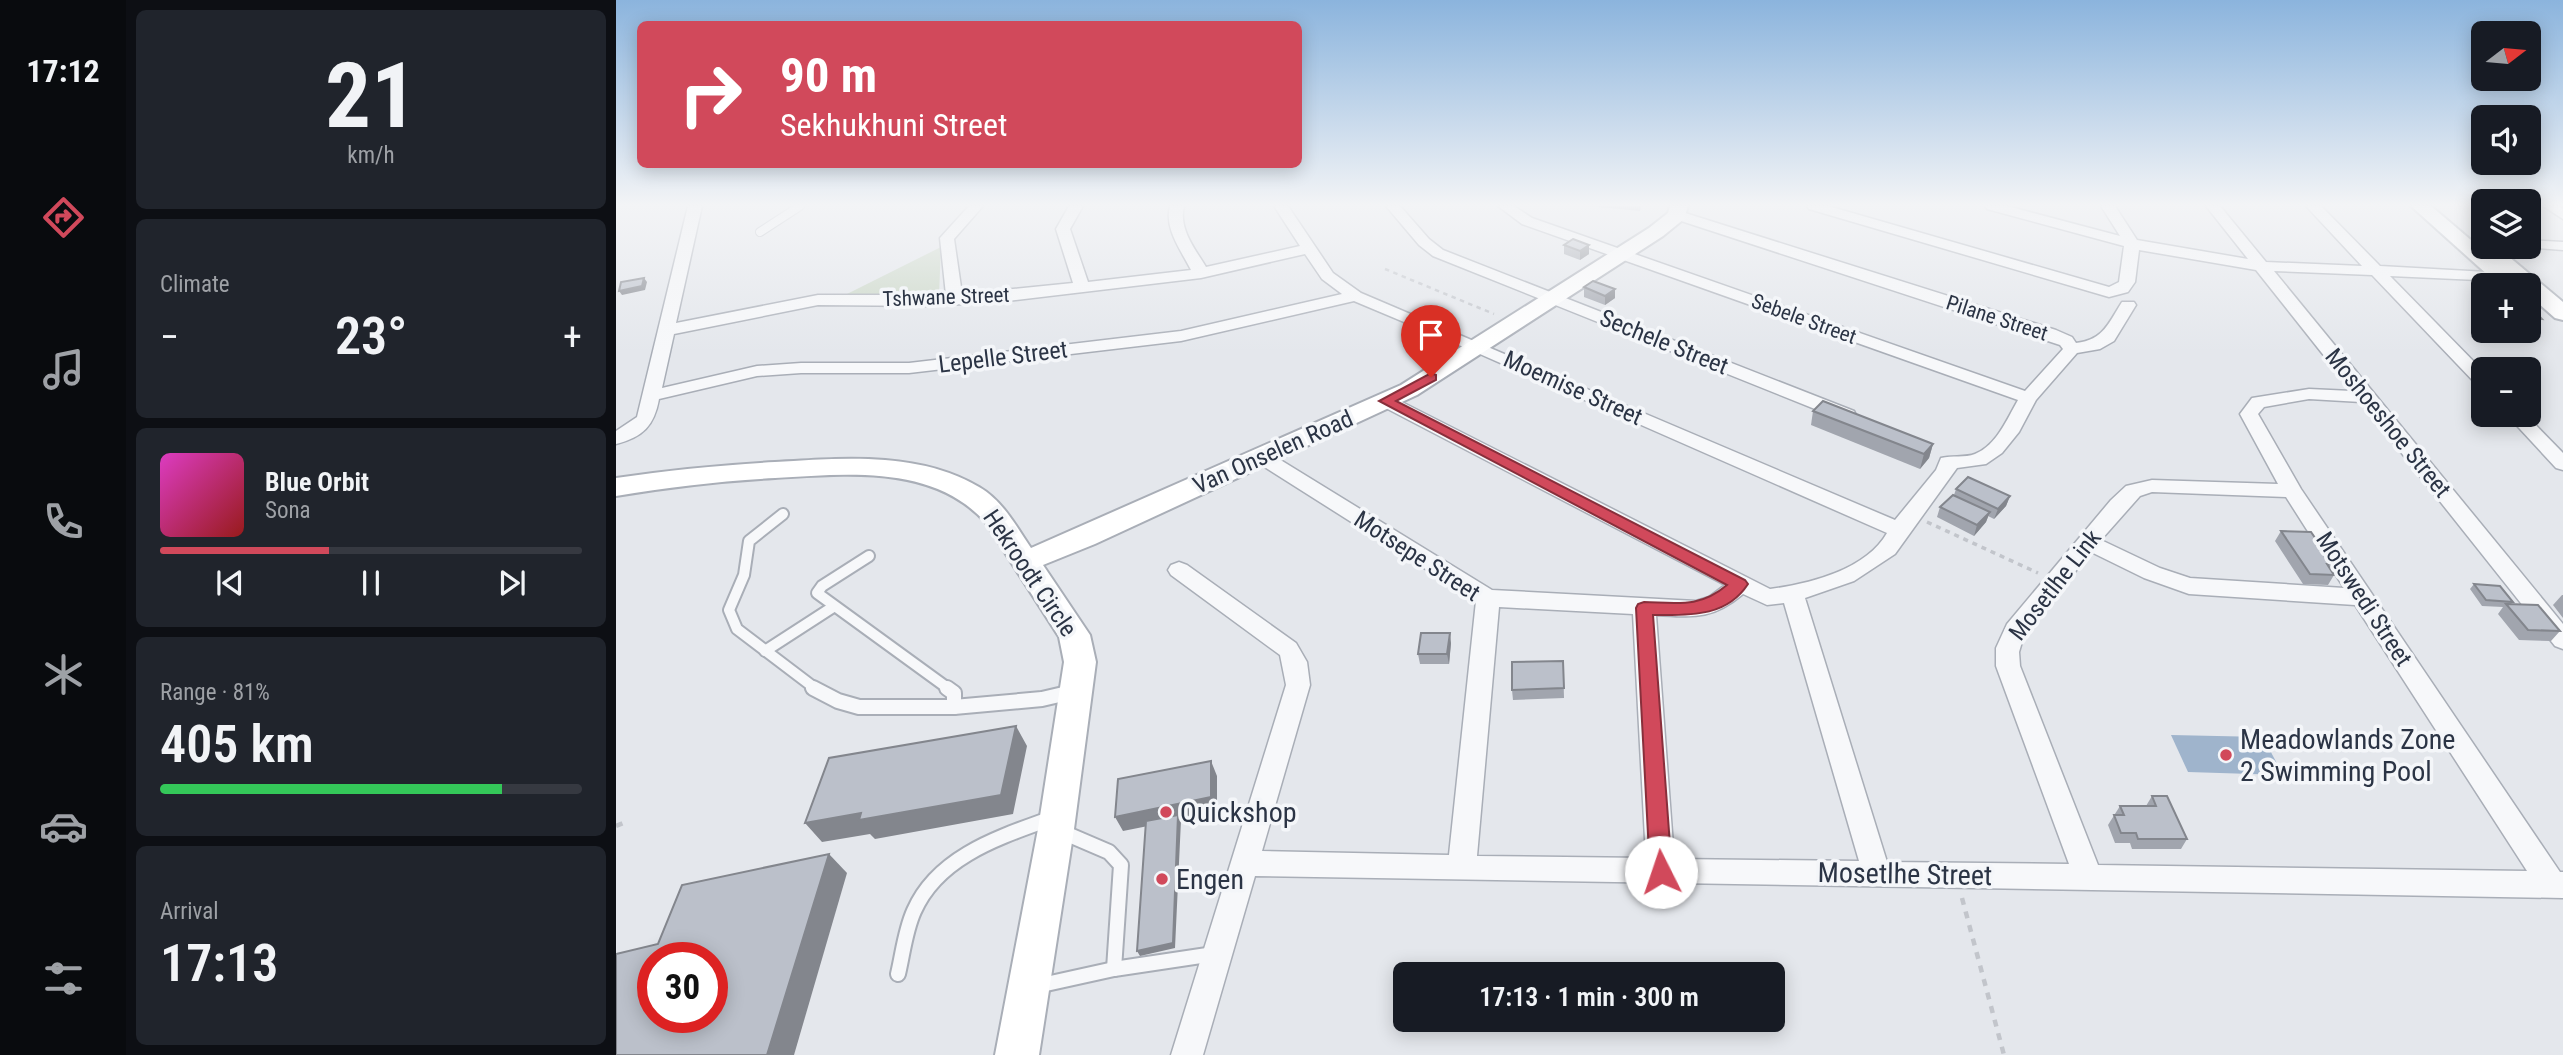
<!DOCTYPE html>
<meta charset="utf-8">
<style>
body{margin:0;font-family:"Roboto Condensed",sans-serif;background:#20242c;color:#f1f3f6;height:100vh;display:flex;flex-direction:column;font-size:26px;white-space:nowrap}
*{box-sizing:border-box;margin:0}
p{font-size:23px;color:#9ea1a6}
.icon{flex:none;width:38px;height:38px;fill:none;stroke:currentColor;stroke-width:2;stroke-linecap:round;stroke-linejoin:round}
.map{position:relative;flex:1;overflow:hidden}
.drawer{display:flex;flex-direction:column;gap:10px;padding:10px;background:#0d0f14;width:490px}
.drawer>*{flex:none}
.banner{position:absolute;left:21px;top:21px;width:665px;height:147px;border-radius:10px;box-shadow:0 4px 18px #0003;background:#d1495b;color:#fff;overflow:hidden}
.needle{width:46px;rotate:74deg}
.fabs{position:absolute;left:1855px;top:21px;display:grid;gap:14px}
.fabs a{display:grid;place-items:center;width:70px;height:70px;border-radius:10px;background:#171b24;box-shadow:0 4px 18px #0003;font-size:35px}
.speed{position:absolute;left:21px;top:942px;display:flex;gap:14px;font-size:35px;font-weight:700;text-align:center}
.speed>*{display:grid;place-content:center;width:91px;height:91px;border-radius:50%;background:#171b24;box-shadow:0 4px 18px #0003;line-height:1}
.speed .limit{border:10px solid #d22;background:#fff;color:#111}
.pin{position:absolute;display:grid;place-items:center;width:60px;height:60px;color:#fff;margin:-72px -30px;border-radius:50% 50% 50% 0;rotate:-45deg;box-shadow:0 0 7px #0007}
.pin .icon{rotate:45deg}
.me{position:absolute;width:77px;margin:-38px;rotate:356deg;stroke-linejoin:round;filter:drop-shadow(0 0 5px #0008)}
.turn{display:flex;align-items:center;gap:24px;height:147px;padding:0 28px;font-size:32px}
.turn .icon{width:91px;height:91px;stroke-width:2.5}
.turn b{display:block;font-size:49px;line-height:60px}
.big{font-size:52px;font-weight:600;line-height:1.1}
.drawer .card{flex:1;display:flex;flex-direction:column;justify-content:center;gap:10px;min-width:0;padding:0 24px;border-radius:10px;background:#20242c}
.drawer .dial{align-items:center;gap:0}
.dial b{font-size:91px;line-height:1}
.song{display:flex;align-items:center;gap:21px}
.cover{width:84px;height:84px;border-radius:10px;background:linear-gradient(135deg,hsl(310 70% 55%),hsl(0 70% 35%))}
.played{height:7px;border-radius:4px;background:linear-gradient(90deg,#d1495b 40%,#363941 40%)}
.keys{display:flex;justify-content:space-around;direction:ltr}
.heat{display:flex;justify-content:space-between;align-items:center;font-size:38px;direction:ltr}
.charge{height:10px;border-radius:5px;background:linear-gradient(90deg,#34c759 81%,#363941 0)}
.trip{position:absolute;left:777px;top:962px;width:392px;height:70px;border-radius:10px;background:#171b24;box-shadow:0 4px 18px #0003;font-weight:600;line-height:70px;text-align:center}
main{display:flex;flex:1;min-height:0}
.menu{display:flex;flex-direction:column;width:126px;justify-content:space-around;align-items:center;background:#090b0e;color:#9ea1a6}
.menu .icon{width:49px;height:49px}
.menu .active{color:#d1495b}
.menu b{font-size:32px;color:#f1f3f6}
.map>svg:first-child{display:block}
</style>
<main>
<nav class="menu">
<b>17:12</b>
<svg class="icon active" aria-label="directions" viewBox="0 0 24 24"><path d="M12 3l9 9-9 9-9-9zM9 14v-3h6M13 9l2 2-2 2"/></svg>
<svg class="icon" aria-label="music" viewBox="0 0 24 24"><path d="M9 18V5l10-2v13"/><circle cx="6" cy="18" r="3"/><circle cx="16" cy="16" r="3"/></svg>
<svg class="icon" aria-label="phone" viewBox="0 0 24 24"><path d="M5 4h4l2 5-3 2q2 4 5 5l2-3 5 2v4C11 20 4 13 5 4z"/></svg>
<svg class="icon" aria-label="climate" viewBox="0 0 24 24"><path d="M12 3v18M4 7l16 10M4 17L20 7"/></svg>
<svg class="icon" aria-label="car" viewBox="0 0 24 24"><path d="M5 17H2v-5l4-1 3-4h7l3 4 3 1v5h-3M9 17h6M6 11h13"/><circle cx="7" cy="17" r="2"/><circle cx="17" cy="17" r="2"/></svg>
<svg class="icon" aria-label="filters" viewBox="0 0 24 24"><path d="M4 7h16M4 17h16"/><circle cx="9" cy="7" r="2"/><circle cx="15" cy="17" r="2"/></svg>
</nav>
<section class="drawer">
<div class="card dial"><b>21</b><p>km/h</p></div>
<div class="card"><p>Climate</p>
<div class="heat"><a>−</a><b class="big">23°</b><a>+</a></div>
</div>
<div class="card">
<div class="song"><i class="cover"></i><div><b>Blue Orbit</b><p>Sona</p></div></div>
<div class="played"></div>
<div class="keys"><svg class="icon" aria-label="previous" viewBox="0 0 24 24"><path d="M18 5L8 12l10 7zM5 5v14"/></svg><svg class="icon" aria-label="pause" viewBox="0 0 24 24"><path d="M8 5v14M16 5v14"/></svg><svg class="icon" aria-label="next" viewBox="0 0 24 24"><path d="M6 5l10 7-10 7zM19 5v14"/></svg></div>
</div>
<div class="card"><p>Range · 81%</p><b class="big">405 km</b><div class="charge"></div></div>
<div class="card"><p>Arrival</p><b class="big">17:13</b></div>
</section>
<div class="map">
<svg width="1947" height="1055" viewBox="0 0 1947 1055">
<rect width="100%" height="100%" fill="#e4e7ec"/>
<path fill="#c9d6c5" d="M325,247L323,295L231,294Z"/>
<path fill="#9fb4cc" d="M1555,735L1647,737L1667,775L1572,772Z"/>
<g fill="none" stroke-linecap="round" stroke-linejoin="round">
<g stroke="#a9aeb7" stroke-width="10">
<path id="lane-far2" d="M144,232L184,206"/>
</g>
<g stroke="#a9aeb7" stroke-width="14">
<g id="lane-far1">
<path d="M167,514L133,541L128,575L113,610L121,629L200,689"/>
<path d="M253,556L206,586L201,593L333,689"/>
<path d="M149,651L217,607"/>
</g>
</g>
<g stroke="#a9aeb7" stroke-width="18">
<g id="lane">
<path d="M197,688L222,701L243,707H338L426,699L456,692"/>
<path d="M331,688L338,693V707"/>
<path d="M444,831L493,852L505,865L498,969"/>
<path d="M282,974C287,953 289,931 298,911C322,856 384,837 436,818"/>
<path d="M421,986L498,969L598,954"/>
</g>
</g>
<g stroke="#a9aeb7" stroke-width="3">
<g id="street">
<path d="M72,206H86L60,323L202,295H330L324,238L353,206H367L338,239L346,294L457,283L440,229L453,206H467L454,229L472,282L575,270C565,250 548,229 554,206H568C562,228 579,249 590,267L684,246L658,206H672L717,273L745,293L1279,520L1320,470L1325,458C1336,455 1349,458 1359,454C1381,445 1391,419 1402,400L906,224L882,206H898L916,218L1409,391L1447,349L1444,345L1056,218L1054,215L1061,211L1066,212L1440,330L1456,337L1460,343C1488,340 1493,322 1506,302H1518L1520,305L1498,341L1484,349L1461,353L1420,400L1403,432L1386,453L1370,464L1341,468L1279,554L1238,581L1189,598L1271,862L1453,864L1380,666V648L1391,624L1495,500L1510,486L1536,480L1662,484L1624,414L1636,398L1693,389L1736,391L1640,270L1523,250L1519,282L1512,292L1493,297L1193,209L1191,206H1212L1493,287L1503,282L1508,246L1371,209L1369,206H1391L1504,236L1485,206H1499L1521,240L1632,259L1590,206H1604L1650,262L1746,266L1690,206H1705L1764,266L1889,273L1892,276L1889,279L1884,281L1774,276L1867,371V386L1861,385L1756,275L1658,271L1947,624V649L1939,646L1745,402L1693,399L1648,407L1642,414L1685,489L1944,872H1947V898L639,876L587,1055H555L670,685L664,655L555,575L552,570L555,565L563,562L571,565L680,643L691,662L694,685L646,851L833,855L860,601L639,461L636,457L639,453H653L876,590L1080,601L1093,597L1109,585L764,405L761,401L764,397H776L1154,589C1193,584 1250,570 1271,533L857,351L738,301L565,341L293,373H185L141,376L43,399C38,426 27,437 0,444V431L21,417ZM689,254L706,279L726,294L565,331L293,363H185L141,366L46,388L58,334L202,305L317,306L391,301L585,278ZM1536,492L1670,497L1728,588L1574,578L1544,568L1485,540L1524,496ZM1475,552L1528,578L1573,594L1739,605L1911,871L1482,865L1404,666L1403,652L1408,635ZM1127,594L1151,605L1168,603L1243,861L1058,859L1040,615C1078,617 1096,620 1127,594ZM883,607L1017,614L1030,858L861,856Z"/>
<path d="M770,206H784L813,239L827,250L1238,411L1240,415L1238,419H1224L817,256L803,245Z"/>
<path d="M1927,206H1943L1947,209V219Z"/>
<path d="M1913,240L1947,242V250L1908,247H1913Z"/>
<path d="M1891,415H1910L1947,453V470L1940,468Z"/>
</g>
</g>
<g stroke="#a9aeb7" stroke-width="4">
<g id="secondary">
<path d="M1054,206H1072L1068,219L1047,236L801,395L479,544L427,565L474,635L480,662L458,829L423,1055H379L422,829L448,662L443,637L370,523C318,464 231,474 159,478C105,481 53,487 0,496V478C53,470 105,465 159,462C226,458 303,451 363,487C387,501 400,526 415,548L785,385L1033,228L1052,213Z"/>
<path d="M1795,206H1815L1876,258L1885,254L1892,256L1947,302V320L1939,318L1913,295V285H1883Z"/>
</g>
</g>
<path stroke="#c2c5cb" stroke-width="2.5" stroke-dasharray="4.5 4.5" stroke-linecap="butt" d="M769,269L878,314"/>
<path stroke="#c2c5cb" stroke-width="3.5" stroke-dasharray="5 5" stroke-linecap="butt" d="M1311,522L1422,573"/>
<g stroke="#c2c5cb" stroke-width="4.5" stroke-dasharray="7 7" stroke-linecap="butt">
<path d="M0,826L12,821"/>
<path d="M1346,898L1388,1055"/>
</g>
<use href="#lane-far2" stroke="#f7f8fa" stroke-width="8"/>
<use href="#lane-far1" stroke="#f7f8fa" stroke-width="10"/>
<use href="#lane" stroke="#f7f8fa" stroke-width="14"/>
<use href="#street" fill="#f7f8fa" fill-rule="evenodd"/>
<use href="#secondary" fill="#fff" fill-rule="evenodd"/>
</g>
<g fill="#a1a5ae">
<path d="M972,206H1025L1024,211Z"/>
<path d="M948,245L973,254L964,260L948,254Z"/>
<path d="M968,287L999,298L989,305L968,297Z"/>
<path d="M1913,305L1926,319L1919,328H1913Z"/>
<path d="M1197,411L1317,444L1313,458L1304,469L1195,425Z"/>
<path d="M1340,489L1394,496L1390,506L1378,519L1372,516L1370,522L1358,536L1321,517L1324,507L1338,495Z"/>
<path d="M1665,531L1717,564L1714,569L1718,575L1712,585L1687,584L1659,541Z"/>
<path d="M1858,584L1897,602L1895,604L1944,631L1935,641L1903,640L1882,614L1887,607L1866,606L1854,589Z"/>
<path d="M1946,595H1947V618L1937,605Z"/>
<path d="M835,643L833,664H804L802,654Z"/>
<path d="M947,661L948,698L897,700L896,690Z"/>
<path d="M1536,796L1571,839L1565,849H1516L1514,843H1499L1492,825L1504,806H1530Z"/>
</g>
<g fill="#83868d">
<path d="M973,245V254L964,260V251Z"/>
<path d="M28,278L31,282L29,290L6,295L3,291Z"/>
<path d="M999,289V298L989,305V296Z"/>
<path d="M1317,444L1313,458L1304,469L1308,454Z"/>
<path d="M1394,496L1390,506L1378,519L1382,509Z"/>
<path d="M1374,512L1370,522L1358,536L1361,525Z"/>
<path d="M834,633L835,643L833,664L831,654Z"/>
<path d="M400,726L411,746L397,814L259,839L254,834L206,842L189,823Z"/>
<path d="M595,761L601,776V812L565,820L559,948L524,956L521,951L562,820L507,831L499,817Z"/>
<path d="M213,854L231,873L178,1055H151Z"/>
</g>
<g fill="#bbc0ca" stroke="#83868d" stroke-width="2" fill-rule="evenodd">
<path d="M957,239L973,245L964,251L948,245Z"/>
<path d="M28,278L26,286L3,291L5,282Z"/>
<path d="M977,281L999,289L989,296L968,287Z"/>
<path d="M1913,305L1926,319L1913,318Z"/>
<path d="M1207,401L1317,444L1308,454L1197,411Z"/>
<path d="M1352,477L1394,496L1382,509L1340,489Z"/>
<path d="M1337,495L1374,512L1361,525L1324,507Z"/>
<path d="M1665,531L1695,532L1717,564H1711L1718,575L1694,574Z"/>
<path d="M1858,584L1884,586L1897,602L1870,600Z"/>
<path d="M1890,604L1922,605L1944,631L1912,630Z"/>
<path d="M805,633H834L831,654H802Z"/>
<path d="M947,661L948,688L896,690V662Z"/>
<path d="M400,726L385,795L243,820L245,813L189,823L213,758Z"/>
<path d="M595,761V797L499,817L502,779Z"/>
<path d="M1536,796H1551L1571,839H1522L1520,833H1505L1498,815H1508L1504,806H1540Z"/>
<path d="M562,815L557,943L521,951L530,821Z"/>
<path d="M213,854L151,1055H0V954L42,944L66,885ZM37,957H96V1017H37Z"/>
</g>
<linearGradient id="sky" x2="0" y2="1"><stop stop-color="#8bb4dd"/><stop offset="0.58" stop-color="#f3f4f6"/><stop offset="1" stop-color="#f3f4f6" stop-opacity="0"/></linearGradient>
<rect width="1947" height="353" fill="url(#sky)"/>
<path fill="#d1495b" stroke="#882f3b" stroke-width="2" d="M815,373L820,375V380L780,401L1129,580L1132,584C1110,618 1072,615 1037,615L1056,872L1053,878L1045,881L1037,878L1034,872L1020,608L1022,604L1028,602C1062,603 1084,608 1111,585L763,401Z"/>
<g fill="#d1495b" stroke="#f4f6f9" stroke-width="2.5">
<circle cx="1610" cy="755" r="7"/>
<circle cx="550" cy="812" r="7"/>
<circle cx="546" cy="879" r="7"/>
</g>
<g text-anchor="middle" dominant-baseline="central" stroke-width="7" stroke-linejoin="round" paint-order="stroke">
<g font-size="21" fill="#2b3445" stroke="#f4f6f9">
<text transform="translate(330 297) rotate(-2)">Tshwane Street</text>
<text transform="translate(1381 318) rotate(18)">Pilane Street</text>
<text transform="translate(1188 319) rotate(20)">Sebele Street</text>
</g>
<g font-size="24" fill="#2b3445" stroke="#f4f6f9">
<text transform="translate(1048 342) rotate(22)">Sechele Street</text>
<text transform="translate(387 357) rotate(-7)">Lepelle Street</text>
<text transform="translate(957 388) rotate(24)">Moemise Street</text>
<text transform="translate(1772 423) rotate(51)">Moshoeshoe Street</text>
<text transform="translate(657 452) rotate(-24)">Van Onselen Road</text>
<text transform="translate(801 556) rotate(33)">Motsepe Street</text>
<text transform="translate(414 573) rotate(56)">Hekroodt Circle</text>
<text transform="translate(1439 585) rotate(-52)">Mosetlhe Link</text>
<text transform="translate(1748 599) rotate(57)">Motswedi Street</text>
</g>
<g font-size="28" fill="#2b3445" stroke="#f4f6f9" text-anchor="start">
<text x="1624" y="739">Meadowlands Zone<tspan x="1624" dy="32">2 Swimming Pool</tspan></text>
<text x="564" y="812">Quickshop</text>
<text x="560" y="879">Engen</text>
</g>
<g font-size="28" fill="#2b3445" stroke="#f4f6f9">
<text transform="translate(1289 874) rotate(1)">Mosetlhe Street</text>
</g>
</g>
</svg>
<div class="fabs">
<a><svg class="needle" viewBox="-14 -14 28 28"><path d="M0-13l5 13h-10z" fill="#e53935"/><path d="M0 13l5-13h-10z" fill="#9ea1a6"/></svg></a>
<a><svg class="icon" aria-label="sound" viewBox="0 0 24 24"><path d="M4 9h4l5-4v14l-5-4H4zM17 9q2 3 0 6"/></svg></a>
<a><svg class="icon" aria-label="layers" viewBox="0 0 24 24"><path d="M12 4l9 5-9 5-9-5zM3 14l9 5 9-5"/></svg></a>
<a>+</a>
<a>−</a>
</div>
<div class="speed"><div class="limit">30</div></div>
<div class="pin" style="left:815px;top:377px;background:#d93025"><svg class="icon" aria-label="arrive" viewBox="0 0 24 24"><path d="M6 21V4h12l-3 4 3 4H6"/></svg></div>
<svg class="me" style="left:1045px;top:872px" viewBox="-20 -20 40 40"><circle r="19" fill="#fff"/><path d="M0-13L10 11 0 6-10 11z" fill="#d1495b"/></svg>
<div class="trip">17:13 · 1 min · 300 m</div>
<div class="banner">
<div class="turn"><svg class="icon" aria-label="right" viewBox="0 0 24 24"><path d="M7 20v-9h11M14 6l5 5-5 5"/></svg><div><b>90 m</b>Sekhukhuni Street</div></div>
</div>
</div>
</main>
